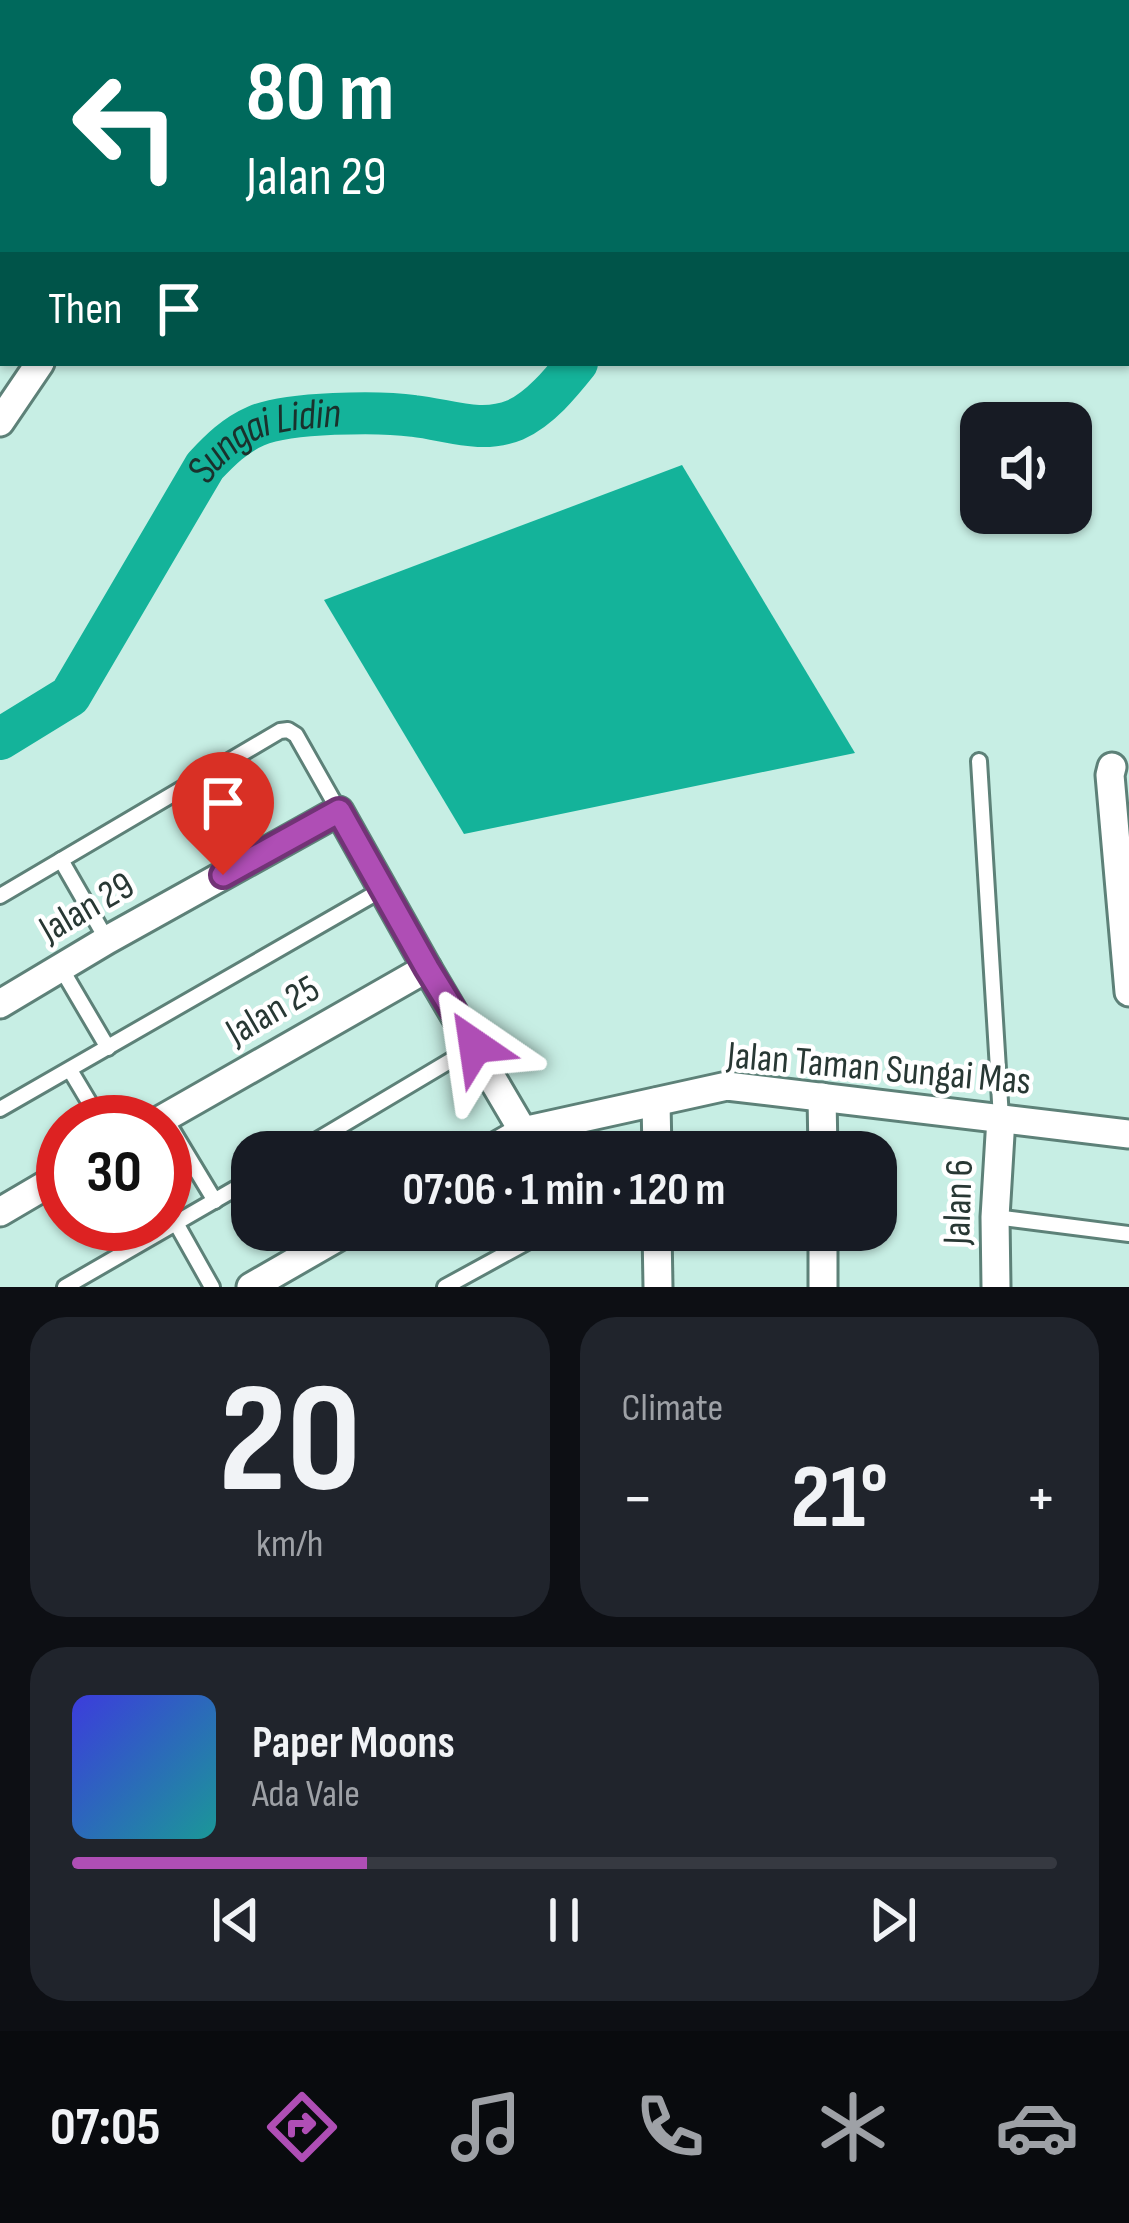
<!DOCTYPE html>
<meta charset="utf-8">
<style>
body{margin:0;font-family:"Sofia Sans Condensed",sans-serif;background:#20242c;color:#f1f3f6;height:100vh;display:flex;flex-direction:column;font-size:45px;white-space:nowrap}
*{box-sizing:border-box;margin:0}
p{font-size:39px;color:#9ea1a6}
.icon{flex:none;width:66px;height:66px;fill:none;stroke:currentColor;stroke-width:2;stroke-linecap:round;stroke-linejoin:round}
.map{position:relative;height:1287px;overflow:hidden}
.panel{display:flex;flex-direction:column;gap:30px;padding:30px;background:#0d0f14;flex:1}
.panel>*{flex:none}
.guide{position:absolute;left:0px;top:0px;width:1131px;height:366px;box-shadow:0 3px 9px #0004;background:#00695c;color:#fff;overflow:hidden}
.tools{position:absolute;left:960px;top:402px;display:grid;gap:24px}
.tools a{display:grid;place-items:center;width:132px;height:132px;border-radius:24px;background:#171b24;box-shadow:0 3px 9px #0004;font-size:60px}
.speed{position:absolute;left:36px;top:1095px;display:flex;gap:24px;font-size:60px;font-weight:700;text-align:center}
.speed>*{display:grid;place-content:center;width:156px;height:156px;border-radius:50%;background:#171b24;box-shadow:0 3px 9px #0004;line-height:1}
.speed .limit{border:18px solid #d22;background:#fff;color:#111}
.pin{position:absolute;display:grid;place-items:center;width:102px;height:102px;color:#fff;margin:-123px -51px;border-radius:50% 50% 50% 0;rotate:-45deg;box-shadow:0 0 12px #0007}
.pin .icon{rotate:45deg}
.me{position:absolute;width:132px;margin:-66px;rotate:328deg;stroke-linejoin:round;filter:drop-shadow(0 0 9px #0008)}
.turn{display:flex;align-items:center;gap:42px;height:252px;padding:0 48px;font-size:54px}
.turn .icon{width:156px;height:156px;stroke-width:2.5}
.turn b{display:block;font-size:84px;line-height:102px}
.then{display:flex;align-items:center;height:114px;padding:0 48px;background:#0003;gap:24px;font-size:45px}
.big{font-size:90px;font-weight:700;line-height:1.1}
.panel .widget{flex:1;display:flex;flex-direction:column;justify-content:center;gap:18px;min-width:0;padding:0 42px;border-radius:36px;background:#20242c}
.panel .dial{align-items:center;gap:0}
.dial b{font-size:156px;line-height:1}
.song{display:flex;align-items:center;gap:36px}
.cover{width:144px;height:144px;border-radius:18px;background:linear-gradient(135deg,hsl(240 70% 55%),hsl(180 70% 35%))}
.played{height:12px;border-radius:6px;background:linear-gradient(90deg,#af4eb5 30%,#363941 30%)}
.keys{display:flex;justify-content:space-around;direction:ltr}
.heat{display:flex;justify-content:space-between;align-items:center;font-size:66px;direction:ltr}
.panel .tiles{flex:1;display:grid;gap:30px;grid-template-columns:1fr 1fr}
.widget:last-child{grid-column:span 2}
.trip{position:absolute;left:231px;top:1131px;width:666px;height:120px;border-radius:36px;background:#171b24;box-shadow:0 3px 9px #0004;font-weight:700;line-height:120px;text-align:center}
.menu{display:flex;height:192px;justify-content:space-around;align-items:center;background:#090b0e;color:#9ea1a6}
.menu .icon{width:84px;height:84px}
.menu .current{color:#af4eb5}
.menu b{font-size:54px;color:#f1f3f6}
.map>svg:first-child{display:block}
</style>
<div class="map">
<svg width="1129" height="1287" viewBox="0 0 1129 1287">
<rect width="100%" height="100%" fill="#c7eee4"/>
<path fill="#14b39a" d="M682,465L855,753L464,834L324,600Z"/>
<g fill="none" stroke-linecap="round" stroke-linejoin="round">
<g stroke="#14b39a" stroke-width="42">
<path d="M1128,43H1129"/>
<path id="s1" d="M0,739L70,696L205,466C220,450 235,435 256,426C288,412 379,411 414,416C449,420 481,434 515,420C540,409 561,383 577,363"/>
</g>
<g stroke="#5d8178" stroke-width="20">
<g id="service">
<path d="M979,761L1001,1118"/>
<path d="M61,860L107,940"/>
<path d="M0,896L280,731L288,730L296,735L339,811"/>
<path d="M61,968L108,1048"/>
<path d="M70,1070L101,1122"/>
<path d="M0,1109L383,889"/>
<path d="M165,1118L215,1201"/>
<path d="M297,1152L475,1046"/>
<path d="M995,1217L1129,1234"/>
<path d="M176,1223L212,1287"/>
<path d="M65,1287L252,1179"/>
<path d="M445,1287L549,1230"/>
</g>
</g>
<g stroke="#5d8178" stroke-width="33">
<g id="minor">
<path d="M10,3L12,0"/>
<path d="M409,3V0"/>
<path d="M0,33L3,46"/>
<path d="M0,422L40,363"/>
<path d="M1112,767L1110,775L1129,992"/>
<path d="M0,1004L107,940L339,811L427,968L523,1131"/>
<path d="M822,1097L823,1152"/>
<path d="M656,1102L657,1152"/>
<path d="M157,1122L427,968"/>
<path d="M486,1152L523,1131L727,1086L1129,1134"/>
<path d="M0,1212L63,1175"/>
<path d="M657,1230L658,1287"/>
<path d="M823,1230V1287"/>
<path d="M251,1287L350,1230"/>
<path d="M996,1287L995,1217L1001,1118"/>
</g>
</g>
<use href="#service" stroke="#fff" stroke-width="14"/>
<use href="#minor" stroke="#fff" stroke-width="27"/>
</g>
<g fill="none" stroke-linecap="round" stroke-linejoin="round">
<g stroke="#723376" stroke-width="30">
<path id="route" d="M223,875L339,811L427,968L475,1046"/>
</g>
<use href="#route" stroke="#af4eb5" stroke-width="21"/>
</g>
<g text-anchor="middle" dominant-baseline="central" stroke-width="9" stroke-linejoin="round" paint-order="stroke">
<g font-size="39" fill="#283834" stroke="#fff">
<text transform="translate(87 908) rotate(-30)">Jalan 29</text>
<text transform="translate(273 1011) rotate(-30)">Jalan 25</text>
<text transform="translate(879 1069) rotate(5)">Jalan Taman Sungai Mas</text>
<text transform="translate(959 1202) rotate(-88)">Jalan 6</text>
</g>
<g font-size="42" font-style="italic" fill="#1a312c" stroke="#fff">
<text stroke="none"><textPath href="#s1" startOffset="417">Sungai Lidin</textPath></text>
</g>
</g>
</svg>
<div class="tools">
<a><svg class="icon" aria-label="sound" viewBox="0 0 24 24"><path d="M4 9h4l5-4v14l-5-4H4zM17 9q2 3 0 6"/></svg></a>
</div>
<div class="speed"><div class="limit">30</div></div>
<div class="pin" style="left:223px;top:875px;background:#d93025"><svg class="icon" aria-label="arrive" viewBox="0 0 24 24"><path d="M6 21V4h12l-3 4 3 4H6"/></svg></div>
<svg class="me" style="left:475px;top:1046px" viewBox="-20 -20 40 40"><path d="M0-17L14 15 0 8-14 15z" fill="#af4eb5" stroke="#fff" stroke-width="4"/></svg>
<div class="trip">07:06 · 1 min · 120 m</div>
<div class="guide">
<div class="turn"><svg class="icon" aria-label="left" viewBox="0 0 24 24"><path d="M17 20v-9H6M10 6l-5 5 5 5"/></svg><div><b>80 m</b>Jalan 29</div></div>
<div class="then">Then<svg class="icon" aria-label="arrive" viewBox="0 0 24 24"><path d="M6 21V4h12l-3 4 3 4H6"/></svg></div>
</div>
</div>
<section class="panel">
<div class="tiles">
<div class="widget dial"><b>20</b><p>km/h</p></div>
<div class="widget"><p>Climate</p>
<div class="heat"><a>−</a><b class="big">21°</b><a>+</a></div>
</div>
<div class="widget">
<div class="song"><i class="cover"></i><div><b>Paper Moons</b><p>Ada Vale</p></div></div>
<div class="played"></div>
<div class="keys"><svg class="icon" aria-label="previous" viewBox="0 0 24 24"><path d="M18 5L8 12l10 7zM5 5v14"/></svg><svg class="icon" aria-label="pause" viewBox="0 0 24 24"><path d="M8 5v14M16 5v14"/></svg><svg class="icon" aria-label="next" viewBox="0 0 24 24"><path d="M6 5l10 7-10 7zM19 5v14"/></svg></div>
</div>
</div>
</section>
<nav class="menu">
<b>07:05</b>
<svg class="icon current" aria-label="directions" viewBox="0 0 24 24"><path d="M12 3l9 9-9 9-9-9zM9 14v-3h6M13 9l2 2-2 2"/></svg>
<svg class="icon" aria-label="music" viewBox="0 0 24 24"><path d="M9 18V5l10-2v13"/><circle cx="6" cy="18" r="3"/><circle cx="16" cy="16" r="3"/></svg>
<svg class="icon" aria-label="phone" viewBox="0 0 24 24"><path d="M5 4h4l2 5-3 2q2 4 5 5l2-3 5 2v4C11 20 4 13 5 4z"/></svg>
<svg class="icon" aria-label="climate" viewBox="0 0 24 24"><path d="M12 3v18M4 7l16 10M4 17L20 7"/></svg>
<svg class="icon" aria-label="car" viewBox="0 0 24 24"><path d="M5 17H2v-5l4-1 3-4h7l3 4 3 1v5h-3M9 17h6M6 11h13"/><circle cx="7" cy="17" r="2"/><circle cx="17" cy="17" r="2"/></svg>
</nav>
